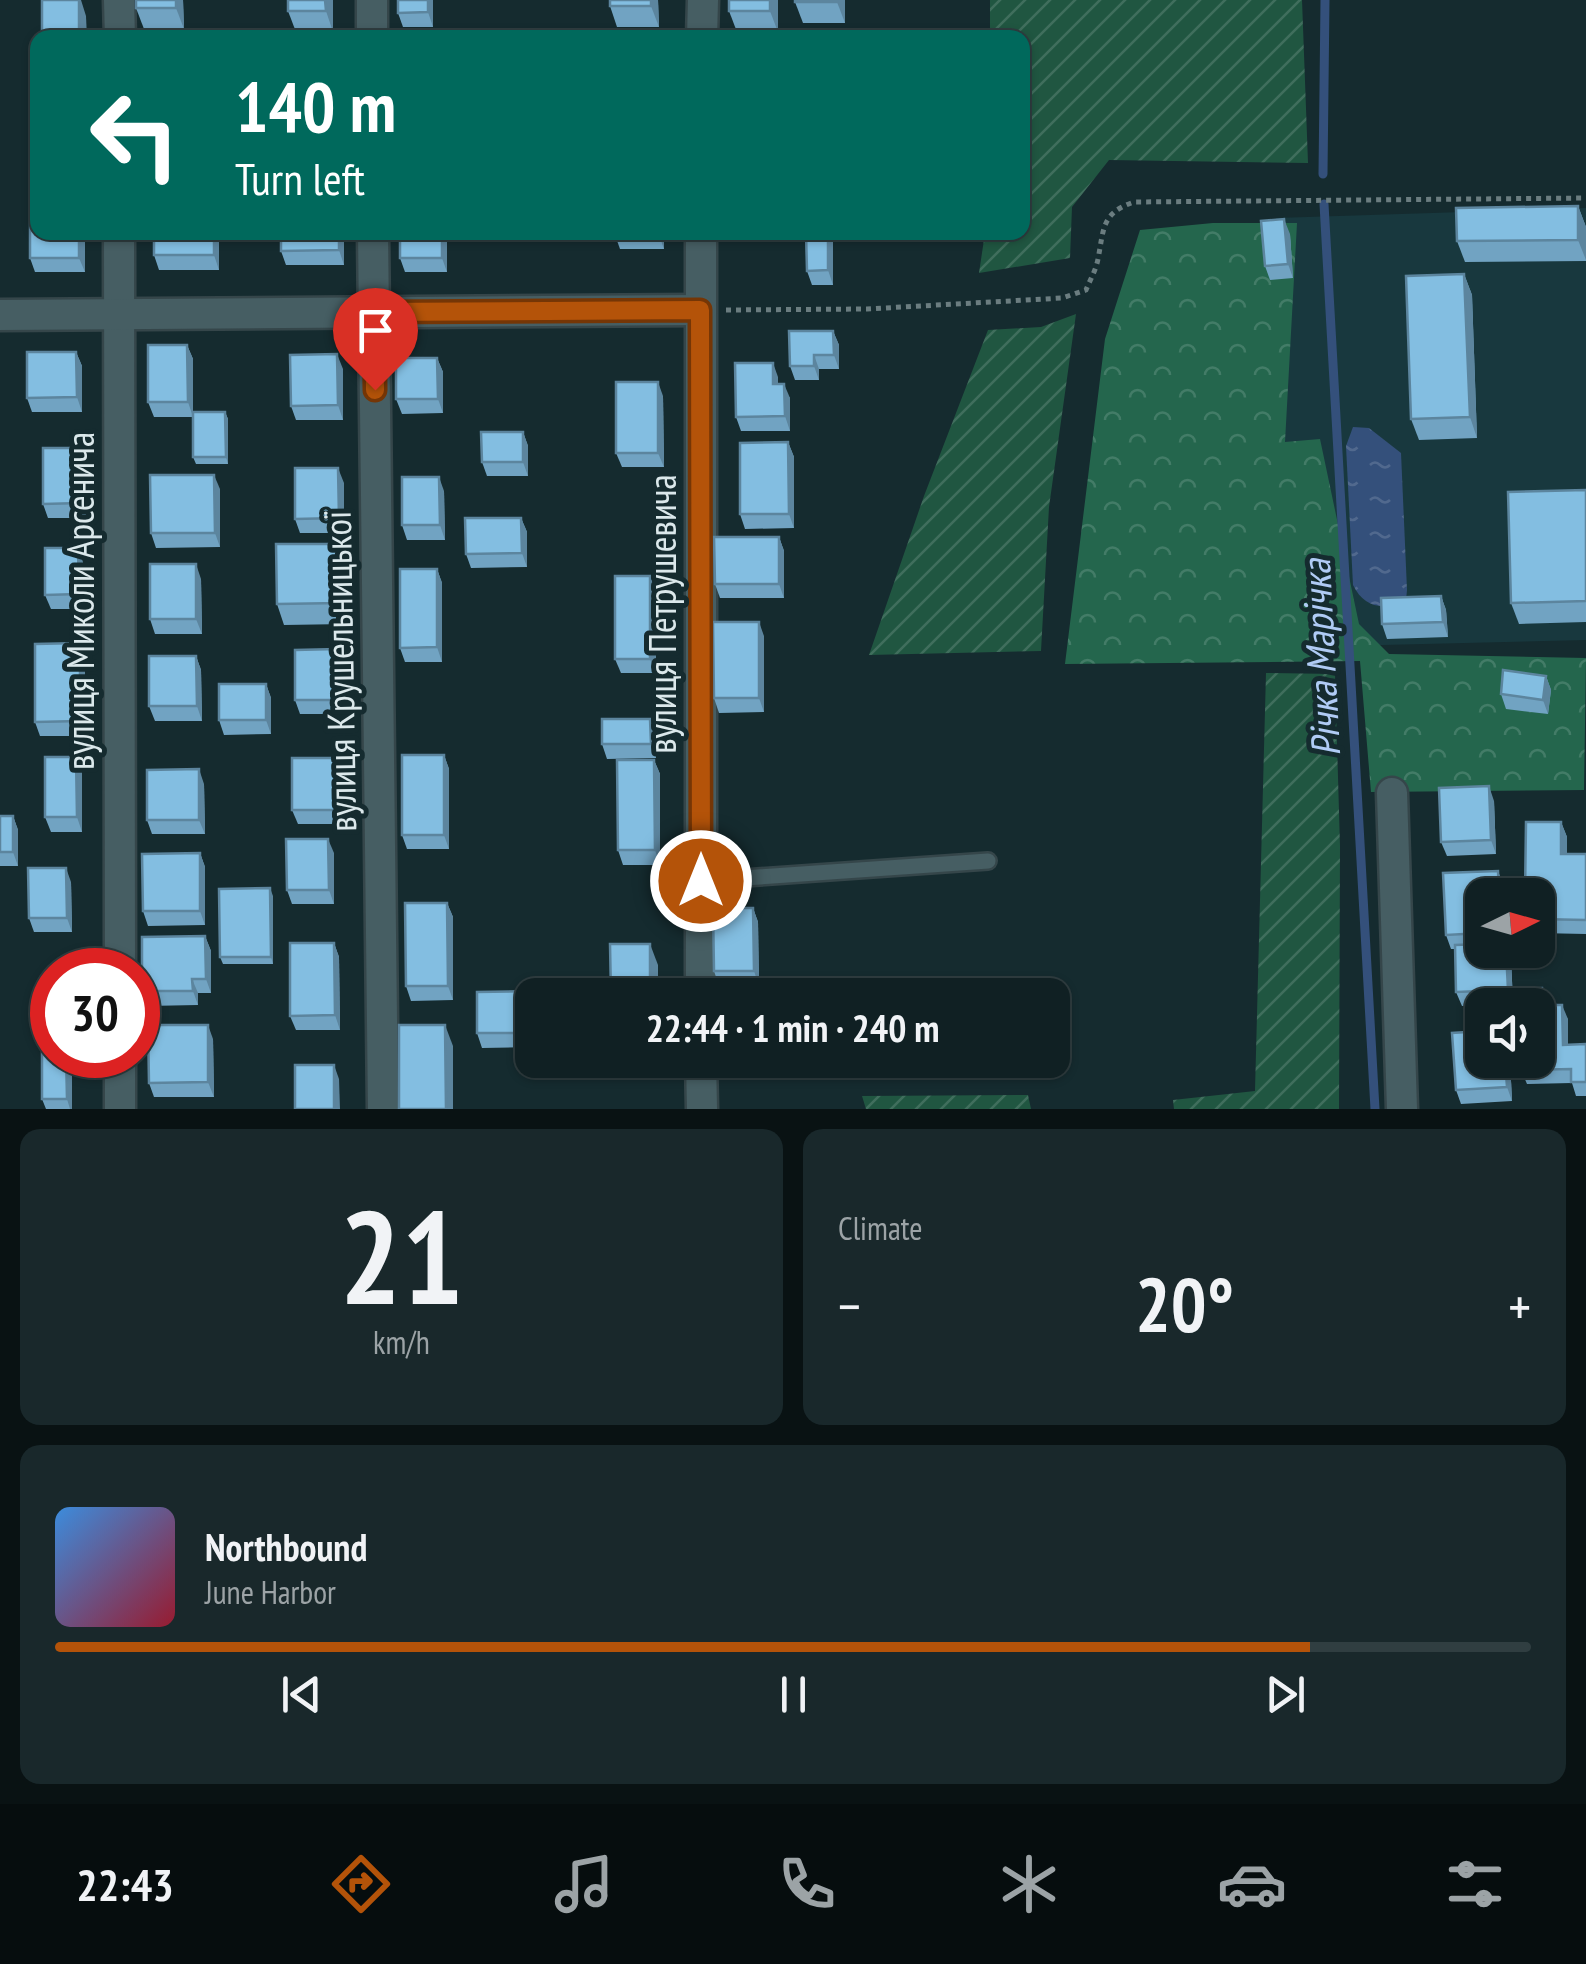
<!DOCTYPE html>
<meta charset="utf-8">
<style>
body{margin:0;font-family:"PT Sans Narrow",sans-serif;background:#19282b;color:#f1f3f6;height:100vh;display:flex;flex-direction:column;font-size:38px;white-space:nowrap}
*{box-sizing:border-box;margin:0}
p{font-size:32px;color:#9ca3a6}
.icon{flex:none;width:55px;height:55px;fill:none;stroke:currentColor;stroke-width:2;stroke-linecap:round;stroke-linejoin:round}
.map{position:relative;height:1109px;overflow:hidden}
.drawer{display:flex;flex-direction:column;gap:20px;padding:20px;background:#091213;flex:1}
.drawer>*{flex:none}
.banner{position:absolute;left:30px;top:30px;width:1000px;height:210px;border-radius:20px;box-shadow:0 2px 8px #0004,0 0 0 2px #303e41;background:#00695c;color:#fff;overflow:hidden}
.needle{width:65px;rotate:85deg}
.fabs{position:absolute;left:1465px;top:878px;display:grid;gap:20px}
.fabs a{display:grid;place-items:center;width:90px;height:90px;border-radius:20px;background:#102023;box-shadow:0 2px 8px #0004,0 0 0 2px #303e41;font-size:50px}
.speed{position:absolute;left:30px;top:948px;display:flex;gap:20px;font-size:50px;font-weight:700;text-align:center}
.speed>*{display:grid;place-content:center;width:130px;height:130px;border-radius:50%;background:#102023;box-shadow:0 2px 8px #0004,0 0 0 2px #303e41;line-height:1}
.speed .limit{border:15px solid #d22;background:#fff;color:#111}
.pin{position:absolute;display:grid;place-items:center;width:85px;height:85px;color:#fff;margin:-102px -42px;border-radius:50% 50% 50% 0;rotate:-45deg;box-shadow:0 0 10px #0007}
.pin .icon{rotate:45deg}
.me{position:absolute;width:110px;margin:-55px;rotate:0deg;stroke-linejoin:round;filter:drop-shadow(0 0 8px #0008)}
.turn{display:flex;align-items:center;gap:35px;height:210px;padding:0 40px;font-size:45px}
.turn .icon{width:130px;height:130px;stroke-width:2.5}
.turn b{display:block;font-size:70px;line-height:85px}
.big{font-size:75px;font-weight:800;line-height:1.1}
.drawer .tile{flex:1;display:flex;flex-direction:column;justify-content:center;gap:15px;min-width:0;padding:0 35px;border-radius:20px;background:#19282b}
.drawer .dial{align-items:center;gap:0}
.dial b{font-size:130px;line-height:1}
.song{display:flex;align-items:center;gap:30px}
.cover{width:120px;height:120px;border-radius:15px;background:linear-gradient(135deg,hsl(210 70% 55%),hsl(350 70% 35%))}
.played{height:10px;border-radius:5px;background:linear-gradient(90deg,#b45309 85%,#303e41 85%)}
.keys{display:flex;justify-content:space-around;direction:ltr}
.heat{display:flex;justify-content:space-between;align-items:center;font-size:55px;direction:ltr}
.drawer .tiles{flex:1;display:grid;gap:20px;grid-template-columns:1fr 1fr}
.tile:last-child{grid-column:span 2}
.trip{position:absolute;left:515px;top:978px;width:555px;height:100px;border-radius:20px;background:#102023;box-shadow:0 2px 8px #0004,0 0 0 2px #303e41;font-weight:800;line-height:100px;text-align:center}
.tab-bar{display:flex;height:160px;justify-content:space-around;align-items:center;background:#060d0e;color:#9ca3a6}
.tab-bar .icon{width:70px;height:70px}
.tab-bar .on{color:#b45309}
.tab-bar b{font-size:45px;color:#f1f3f6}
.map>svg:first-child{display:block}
</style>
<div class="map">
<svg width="1586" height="1109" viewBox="0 0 1586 1109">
<defs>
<pattern id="forest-crowns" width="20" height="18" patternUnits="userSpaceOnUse" patternTransform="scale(2.5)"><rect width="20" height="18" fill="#24664d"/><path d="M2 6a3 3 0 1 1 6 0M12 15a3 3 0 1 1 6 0" fill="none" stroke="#437c67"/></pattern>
<pattern id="garden-furrows" width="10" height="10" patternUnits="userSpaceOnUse" patternTransform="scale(2.5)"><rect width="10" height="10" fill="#205641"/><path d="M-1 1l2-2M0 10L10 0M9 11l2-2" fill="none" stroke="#406e5d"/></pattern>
<pattern id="water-ripples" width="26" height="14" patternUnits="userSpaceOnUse" patternTransform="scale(2.5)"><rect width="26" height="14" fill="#34507b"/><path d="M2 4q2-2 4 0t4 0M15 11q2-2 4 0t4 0" fill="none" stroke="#51698e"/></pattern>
</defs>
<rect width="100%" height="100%" fill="#152b2f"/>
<path fill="#18383e" d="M1586,208V640L1263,648L1276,218Z"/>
<path fill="url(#forest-crowns)" d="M1213,223H1297L1285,442L1320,439L1359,624L1389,654L1586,658L1584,790L1371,792L1360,661L1065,664L1105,339L1140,230Z"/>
<g fill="url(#garden-furrows)">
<path d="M990,0H1302L1308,163L1109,160L1072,207L1070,258L979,273L985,233L1022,232V38L990,37Z"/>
<path d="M1076,314L1049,507L1041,651L869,655L924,496L988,330L1041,327Z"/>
<path d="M1266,673L1335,674L1340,846L1339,1109H1174L1173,1100L1255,1091Z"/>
<path d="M1028,1095L1031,1109H866L862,1096Z"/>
</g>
<path fill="url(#water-ripples)" d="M1353,427L1369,428L1401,453L1407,590L1406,600C1384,611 1364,608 1353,585L1346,446Z"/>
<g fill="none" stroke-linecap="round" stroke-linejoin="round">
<g stroke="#34507b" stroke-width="9">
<path d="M1323,174L1325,0"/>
<path d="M1324,204L1375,1109"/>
</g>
<g stroke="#35464a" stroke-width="20">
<path id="lane" d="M701,881L988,861"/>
</g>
<g stroke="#35464a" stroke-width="35">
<g id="street">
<path d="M119,0L120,38"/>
<path d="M372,0V38"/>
<path d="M702,38L703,0"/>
<path d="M119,232L120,970"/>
<path d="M373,232L383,1109"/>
<path d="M701,232V995"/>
<path d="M0,315L700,310"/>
<path d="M1392,793L1402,1109"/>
<path d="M120,1055V1109"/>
<path d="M701,1060L702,1109"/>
</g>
</g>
<path stroke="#6b7d80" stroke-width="5" stroke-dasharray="5 5" stroke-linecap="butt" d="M726,310L867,309L1062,298L1086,290C1090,280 1096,270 1098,259C1104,229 1101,213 1134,202L1586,198"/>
<use href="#lane" stroke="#465e63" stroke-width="15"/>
<use href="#street" stroke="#465e63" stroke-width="30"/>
</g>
<g fill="#71a3c2">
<path d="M183,0L184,29H144L136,8Z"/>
<path d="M288,0H333V32H296L288,11Z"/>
<path d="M398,0H433V27H403L398,13Z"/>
<path d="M610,0H658L659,27H617L610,6Z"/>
<path d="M778,0V32H737L729,11Z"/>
<path d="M845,0V23H803L795,2Z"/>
<path d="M1578,206L1586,227V261L1465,262L1457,241Z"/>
<path d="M38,232H84L85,272H35L30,258Z"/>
<path d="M219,232V270H159L154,255Z"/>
<path d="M344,232V265H286L281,251Z"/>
<path d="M447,232V272H405L400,258Z"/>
<path d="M614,232H664V249H620Z"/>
<path d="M806,232H829L833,243V285H812L807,271Z"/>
<path d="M1290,234L1293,278L1270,280L1265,266Z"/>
<path d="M1464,274L1472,295L1477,438L1419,440L1411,419Z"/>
<path d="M833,331L839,345V369H819V380H795L790,366Z"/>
<path d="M187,345L193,359V412H225L228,419V464H196L193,457V417H154L148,402Z"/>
<path d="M76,352L82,366V412H32L27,398Z"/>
<path d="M437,358L443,372V413L402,414L396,399Z"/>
<path d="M343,369V420H296L291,406Z"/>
<path d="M778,377V384L790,398V431H741L736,417Z"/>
<path d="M663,396L664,467H622L616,453Z"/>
<path d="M523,432L528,446V476H487L482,462Z"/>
<path d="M788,442L794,457V528L745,529L740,514Z"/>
<path d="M86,462L87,518H48L43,504Z"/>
<path d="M344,483V533H300L295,519Z"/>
<path d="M220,489V547L156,548L151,533Z"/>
<path d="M1586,490V622L1519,624L1511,603Z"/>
<path d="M444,491L445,540H407L402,525Z"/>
<path d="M521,518L527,532V567L471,568L466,554Z"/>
<path d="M779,537L784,551V598H720L715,584Z"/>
<path d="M83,562L84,609H51L45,595Z"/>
<path d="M347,565V624L284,625L277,604Z"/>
<path d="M437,569L442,583V662H405L400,648Z"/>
<path d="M650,576L655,590L656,673H621L615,659Z"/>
<path d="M201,579L202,634H155L150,619Z"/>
<path d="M1441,596L1446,610L1448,637L1387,639L1382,624Z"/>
<path d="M764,636V712L719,713L714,698Z"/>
<path d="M80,643L85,658V736H40L35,722Z"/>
<path d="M196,656L201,670L202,721H155L149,706Z"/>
<path d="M342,664V714H300L295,700Z"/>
<path d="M1546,676L1551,690L1548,714L1506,709L1501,694Z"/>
<path d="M266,684L271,698V734L224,735L219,720Z"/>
<path d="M650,719L656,733V758L607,759L602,744Z"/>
<path d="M444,755L449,769V849H407L402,835Z"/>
<path d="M76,757L82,771V832H51L45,817Z"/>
<path d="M339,758L344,772V824H298L292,810Z"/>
<path d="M654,760L660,774V865H623L618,850Z"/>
<path d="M204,784L205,834H152L147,820Z"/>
<path d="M1494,801L1496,854L1447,856L1441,842Z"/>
<path d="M0,816H13L18,830V866H0Z"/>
<path d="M1561,822L1567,837V854H1586V934L1538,933V895Z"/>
<path d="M200,853L205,867V925L148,926L143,911Z"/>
<path d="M334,853V904H292L287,890Z"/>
<path d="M1498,871L1503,885V895H1482V950H1508L1511,957L1513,1004L1462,1006L1456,992L1455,949H1451L1446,935L1443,873Z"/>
<path d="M71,882L72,932H34L29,918Z"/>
<path d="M273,896V964H223L220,957Z"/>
<path d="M447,903L453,917V1000L411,1001L406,986Z"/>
<path d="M753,908L758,922L759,986H719L714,971Z"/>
<path d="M205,936L211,951V993H198V1005L147,1006L142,991Z"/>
<path d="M334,943L339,957L340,1030H296L290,1016Z"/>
<path d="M1542,988L1548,1005L1568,1019V1045L1586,1044V1096H1576L1572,1083L1527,1084L1521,1070Z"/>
<path d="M533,991L534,995H532V1047L482,1048L477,1033Z"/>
<path d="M213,1039L214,1097H154L149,1083Z"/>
<path d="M72,1055V1109H46L42,1099Z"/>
<path d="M710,1060H777L778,1071H714Z"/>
<path d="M1510,1060L1512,1101L1461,1104L1456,1090Z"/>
</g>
<g fill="#5c859e">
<path d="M79,0H81L86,16L87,38H79Z"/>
<path d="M176,0H183L184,29L176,8Z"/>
<path d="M325,0H333V32L326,11Z"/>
<path d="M428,0H433V27L428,12Z"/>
<path d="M651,0H658L659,27L651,6Z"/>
<path d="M770,0H778V32L770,11Z"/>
<path d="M837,0H845V23L837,2Z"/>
<path d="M1578,206L1586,227V260L1578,240Z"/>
<path d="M1284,219L1290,234L1293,278L1288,264Z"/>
<path d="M79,232H84L85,236V272L79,258Z"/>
<path d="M214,232H219V270L214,255Z"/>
<path d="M339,232H344V265L339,250Z"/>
<path d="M442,232H447V272L442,258Z"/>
<path d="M658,232H664V249Z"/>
<path d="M828,232L833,243V285L828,270Z"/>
<path d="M1464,274L1472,295L1477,438L1470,417Z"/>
<path d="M833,331L839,345V369L834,355Z"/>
<path d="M187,345L193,359V417L188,402Z"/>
<path d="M76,352L82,366V412L77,397Z"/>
<path d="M337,354L343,369V420L338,405Z"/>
<path d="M814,355L819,369V380L814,366Z"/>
<path d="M437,358L443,372V413L438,399Z"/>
<path d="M773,363L778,377V398L773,384Z"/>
<path d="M658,382L663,396L664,467L658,453Z"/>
<path d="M784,384L790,398V431L785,416Z"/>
<path d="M225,412L228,419V464L226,457Z"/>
<path d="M523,432L528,446V476L523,462Z"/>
<path d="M788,442L794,457V528L789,514Z"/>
<path d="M81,448L86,462L87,518L81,503Z"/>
<path d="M338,468L344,483V533L339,518Z"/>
<path d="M214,475L220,489V547L215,533Z"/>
<path d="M439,477L444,491L445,540L440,525Z"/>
<path d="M521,518L527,532V567L522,553Z"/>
<path d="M779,537L784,551V598L779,584Z"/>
<path d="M339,544L347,565V624L340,603Z"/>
<path d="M78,548L83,562L84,609L79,594Z"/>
<path d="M196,564L201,579L202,634L196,619Z"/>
<path d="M437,569L442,583V662L437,647Z"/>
<path d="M650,576L655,590L656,673L650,659Z"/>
<path d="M1441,596L1446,610L1448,637L1443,622Z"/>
<path d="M759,622L764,636V712L759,698Z"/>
<path d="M80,643L85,658V736L80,721Z"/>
<path d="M337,649L342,664V714L337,700Z"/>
<path d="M196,656L201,670L202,721L197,706Z"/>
<path d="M1546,676L1551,690L1548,714L1543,700Z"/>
<path d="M266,684L271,698V734L266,720Z"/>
<path d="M650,719L656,733V758L651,744Z"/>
<path d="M444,755L449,769V849L444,835Z"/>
<path d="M76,757L82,771V832L77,817Z"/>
<path d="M339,758L344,772V824L339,810Z"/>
<path d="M654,760L660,774V865L655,850Z"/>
<path d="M199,769L204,784L205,834L199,820Z"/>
<path d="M1489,786L1494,801L1496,854L1491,840Z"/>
<path d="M13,816L18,830V866L13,852Z"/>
<path d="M1561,822L1567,837V868L1561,854Z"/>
<path d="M328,839L334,853V904L329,890Z"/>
<path d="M200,853L205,867V925L200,911Z"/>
<path d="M66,868L71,882L72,932L67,918Z"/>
<path d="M1498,871L1503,885V895H1499Z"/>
<path d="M270,888L273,896V964L271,957Z"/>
<path d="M447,903L453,917V1000L448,986Z"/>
<path d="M753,908L758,922L759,986L754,971Z"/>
<path d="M205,936L211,951V993L206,979Z"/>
<path d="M334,943L339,957L340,1030L335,1015Z"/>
<path d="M650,944L658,965V995H650Z"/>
<path d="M1506,950H1508L1511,957L1513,1004L1508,990Z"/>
<path d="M192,979L198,993V1005L193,991Z"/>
<path d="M1562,1005L1568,1019V1059L1563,1045Z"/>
<path d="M208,1025L213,1039L214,1097L208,1082Z"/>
<path d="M445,1025L453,1046V1109H446Z"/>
<path d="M66,1055H72V1109H70L67,1099Z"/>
<path d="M1505,1060H1510L1512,1101L1507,1087Z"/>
<path d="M334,1065L339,1079L340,1109H334Z"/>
</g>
<g fill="#83bee1" stroke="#5c859e" stroke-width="2.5">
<rect x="42" y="0" width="37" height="38"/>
<rect x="136" y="0" width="40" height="8"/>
<path d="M288,0H325L326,11H288Z"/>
<path d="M398,0H428V12L398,13Z"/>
<rect x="610" y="0" width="41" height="6"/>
<rect x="729" y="0" width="41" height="11"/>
<rect x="795" y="0" width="42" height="2"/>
<path d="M1578,206V240L1457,241L1456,208Z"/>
<path d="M1284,219L1288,264L1265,266L1261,221Z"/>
<path d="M30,222H38V232H79V258H30Z"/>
<rect x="154" y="232" width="60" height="23"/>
<path d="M281,232H339V250L281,251Z"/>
<rect x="400" y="232" width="42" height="26"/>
<path d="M806,232H828V270L807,271Z"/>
<path d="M1464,274L1470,417L1411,419L1406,276Z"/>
<path d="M789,331H833L834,355H814V366H790Z"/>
<path d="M148,345H187L188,402H148Z"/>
<path d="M27,352H76L77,397L27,398Z"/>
<path d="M337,354L338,405L291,406L290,355Z"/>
<path d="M396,358H437L438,399H396Z"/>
<path d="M735,363H773V384H784L785,416L736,417Z"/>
<rect x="616" y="382" width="42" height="71"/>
<path d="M193,412H225L226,457H193Z"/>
<path d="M481,432H523V462H482Z"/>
<path d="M788,442L789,514H740V443Z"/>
<path d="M43,448H81V503L43,504Z"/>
<path d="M295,468H338L339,518L295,519Z"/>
<path d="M150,475H214L215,533H151Z"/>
<path d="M402,477H439L440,525H402Z"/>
<path d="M1586,490V601L1511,603L1508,492Z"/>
<path d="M465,518H521L522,553L466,554Z"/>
<path d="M714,537H779V584H715Z"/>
<path d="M276,544H339L340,603L277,604Z"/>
<path d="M45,548H78L79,594L45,595Z"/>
<rect x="150" y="564" width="46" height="55"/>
<path d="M400,569H437V647L400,648Z"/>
<rect x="615" y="576" width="35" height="83"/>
<path d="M1441,596L1443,622L1382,624L1381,598Z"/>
<path d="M713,622H759V698H714Z"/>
<path d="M80,643V721L35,722V644Z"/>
<path d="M337,649V700H295V650Z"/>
<path d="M149,656H196L197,706H149Z"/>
<path d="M1503,670L1546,676L1543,700L1501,694Z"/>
<rect x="219" y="684" width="47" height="36"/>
<path d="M602,719H650L651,744H602Z"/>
<rect x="402" y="755" width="42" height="80"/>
<path d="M45,757H76L77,817H45Z"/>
<rect x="292" y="758" width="47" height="52"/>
<path d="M617,760H654L655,850H618Z"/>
<path d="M199,769V820H147V770Z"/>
<path d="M1489,786L1491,840L1441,842L1439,788Z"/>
<rect x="0" y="816" width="13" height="36"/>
<path d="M1526,822H1561V854H1586V920L1538,919V895H1525Z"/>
<path d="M286,839H328L329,890H287Z"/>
<path d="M200,853V911H143L142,854Z"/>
<path d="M28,868H66L67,918H29Z"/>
<path d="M1498,871L1499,895H1482V933L1446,935L1443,873Z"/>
<path d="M270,888L271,957H220L219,889Z"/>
<path d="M405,903H447L448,986H406Z"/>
<path d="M713,908H753L754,971H714Z"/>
<path d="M205,936L206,979H192L193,991H142V937Z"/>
<path d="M290,943H334L335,1015L290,1016Z"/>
<path d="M610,944H650V995H611Z"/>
<path d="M1482,944V950H1506L1508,990L1456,992L1455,945Z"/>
<path d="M42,978H52V1055H66L67,1099H42Z"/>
<path d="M1542,988L1543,1005H1562L1563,1045L1586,1044V1082H1571V1069L1521,1070V1060H1538V1005H1520V989Z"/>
<path d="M533,991L532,1033H477V992Z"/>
<path d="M148,1025H208V1082L149,1083Z"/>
<path d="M399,1025H445L446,1109H399Z"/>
<path d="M1482,1031V1060H1505L1507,1087L1456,1090L1452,1033Z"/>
<rect x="295" y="1065" width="39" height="44"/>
</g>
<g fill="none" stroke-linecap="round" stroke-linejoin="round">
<g stroke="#753606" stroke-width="25">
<path id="route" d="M375,390L374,312L700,310L701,881"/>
</g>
<use href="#route" stroke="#b45309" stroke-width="18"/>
</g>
<g text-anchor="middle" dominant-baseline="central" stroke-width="10" stroke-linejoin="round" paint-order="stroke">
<g font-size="38" fill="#dbe8eb" stroke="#152b2f">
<text transform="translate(79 601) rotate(-90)">вулиця Миколи Арсенича</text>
<text transform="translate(661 614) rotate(-90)">вулиця Петрушевича</text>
<text transform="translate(339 671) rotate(-91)">вулиця Крушельницької</text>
</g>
<g font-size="40" font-style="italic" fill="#b0cbf5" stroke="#152b2f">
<text transform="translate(1320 658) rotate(-93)">Річка Марічка</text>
</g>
</g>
</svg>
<div class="fabs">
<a><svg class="needle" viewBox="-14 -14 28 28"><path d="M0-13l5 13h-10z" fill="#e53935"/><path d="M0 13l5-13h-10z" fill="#9ca3a6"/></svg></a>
<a><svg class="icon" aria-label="sound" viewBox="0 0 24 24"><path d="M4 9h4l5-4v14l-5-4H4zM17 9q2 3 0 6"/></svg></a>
</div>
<div class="speed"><div class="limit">30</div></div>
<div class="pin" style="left:375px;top:390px;background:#d93025"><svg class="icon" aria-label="arrive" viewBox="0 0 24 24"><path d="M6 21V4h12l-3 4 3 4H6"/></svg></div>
<svg class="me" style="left:701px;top:881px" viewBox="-20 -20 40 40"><circle r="17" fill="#b45309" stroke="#fff" stroke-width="3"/><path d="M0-11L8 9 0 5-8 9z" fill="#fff"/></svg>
<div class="trip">22:44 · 1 min · 240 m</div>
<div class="banner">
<div class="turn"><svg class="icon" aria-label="left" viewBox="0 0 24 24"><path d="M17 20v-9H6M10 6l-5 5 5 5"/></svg><div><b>140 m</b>Turn left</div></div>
</div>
</div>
<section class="drawer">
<div class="tiles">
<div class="tile dial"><b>21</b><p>km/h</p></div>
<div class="tile"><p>Climate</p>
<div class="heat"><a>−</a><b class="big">20°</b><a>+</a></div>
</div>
<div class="tile">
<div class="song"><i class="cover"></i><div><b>Northbound</b><p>June Harbor</p></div></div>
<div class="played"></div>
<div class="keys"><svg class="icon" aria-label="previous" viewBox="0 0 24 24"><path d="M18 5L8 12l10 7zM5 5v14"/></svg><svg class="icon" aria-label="pause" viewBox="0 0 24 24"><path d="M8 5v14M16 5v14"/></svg><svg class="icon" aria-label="next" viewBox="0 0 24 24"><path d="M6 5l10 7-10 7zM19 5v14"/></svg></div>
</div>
</div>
</section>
<nav class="tab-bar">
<b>22:43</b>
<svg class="icon on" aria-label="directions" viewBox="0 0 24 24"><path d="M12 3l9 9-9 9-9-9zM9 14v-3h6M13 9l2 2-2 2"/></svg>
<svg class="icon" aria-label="music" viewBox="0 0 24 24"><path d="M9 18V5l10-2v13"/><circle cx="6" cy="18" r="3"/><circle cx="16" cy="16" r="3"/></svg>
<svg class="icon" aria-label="phone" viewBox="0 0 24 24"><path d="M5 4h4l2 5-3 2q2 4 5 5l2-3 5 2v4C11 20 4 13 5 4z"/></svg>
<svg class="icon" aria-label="climate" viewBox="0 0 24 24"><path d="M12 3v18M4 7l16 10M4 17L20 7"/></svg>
<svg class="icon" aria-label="car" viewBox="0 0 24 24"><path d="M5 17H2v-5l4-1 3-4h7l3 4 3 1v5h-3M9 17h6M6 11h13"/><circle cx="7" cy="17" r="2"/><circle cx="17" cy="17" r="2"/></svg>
<svg class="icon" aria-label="filters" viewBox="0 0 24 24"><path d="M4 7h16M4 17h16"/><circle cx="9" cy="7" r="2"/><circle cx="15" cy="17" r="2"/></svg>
</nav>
